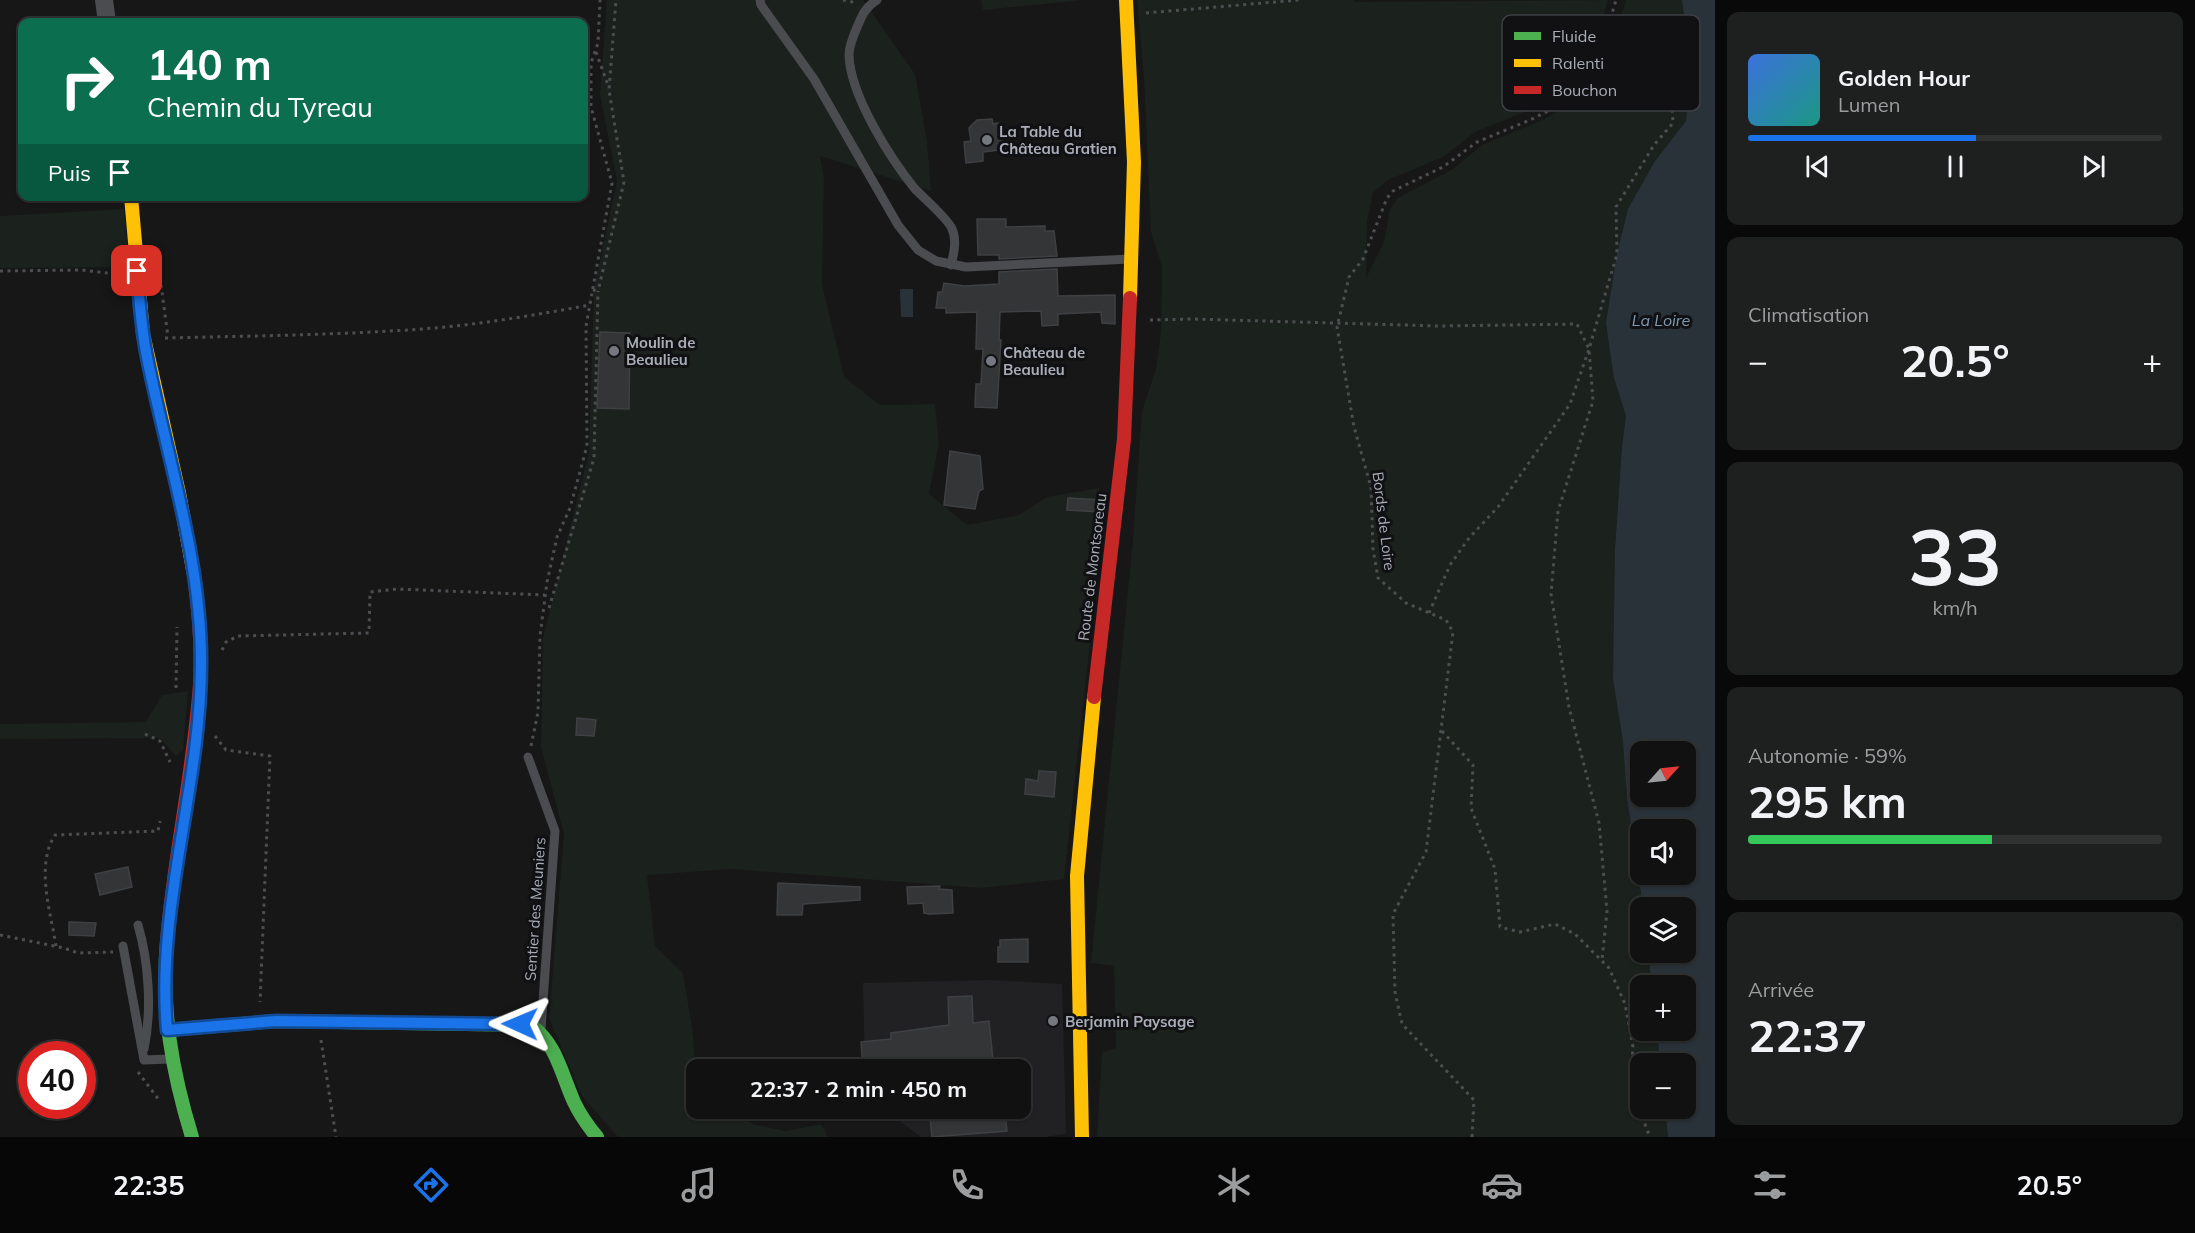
<!DOCTYPE html>
<html lang="fr">
<meta charset="utf-8">
<style>
body{margin:0;font-family:Mulish,sans-serif;background:#1e1f1f;color:#f1f3f6;height:100vh;display:flex;flex-direction:column;font-size:22px;white-space:nowrap}
*{box-sizing:border-box;margin:0}
p{font-size:20px;color:#9c9d9f}
.icon{flex:none;width:33px;height:33px;fill:none;stroke:currentColor;stroke-width:2;stroke-linecap:round;stroke-linejoin:round}
.map{position:relative;flex:1;overflow:hidden}
.sheet{display:flex;flex-direction:column;gap:12px;padding:12px;background:#090909;width:480px}
.sheet>*{flex:none}
.hud{position:absolute;left:18px;top:18px;width:570px;height:183px;border-radius:12px;box-shadow:0 2px 4px #0004,0 0 0 2px #303131;background:#0b6e4f;color:#fff;overflow:hidden}
.needle{width:39px;rotate:63deg}
.fabs{position:absolute;left:1630px;top:741px;display:grid;gap:12px}
.fabs a{display:grid;place-items:center;width:66px;height:66px;border-radius:12px;background:#111;box-shadow:0 2px 4px #0004,0 0 0 2px #303131;font-size:30px}
.speed{position:absolute;left:18px;top:1041px;display:flex;gap:12px;font-size:30px;font-weight:700;text-align:center}
.speed>*{display:grid;place-content:center;width:78px;height:78px;border-radius:50%;background:#111;box-shadow:0 2px 4px #0004,0 0 0 2px #303131;line-height:1}
.speed .limit{border:9px solid #d22;background:#fff;color:#111}
.pin{position:absolute;display:grid;place-items:center;width:51px;height:51px;color:#fff;margin:-26px;border-radius:12px;box-shadow:0 3px 9px #0006}
.me{position:absolute;width:66px;margin:-33px;rotate:271deg;stroke-linejoin:round;filter:drop-shadow(0 0 4px #0008)}
.turn{display:flex;align-items:center;gap:21px;height:126px;padding:0 30px;font-size:27px}
.turn .icon{width:78px;height:78px;stroke-width:2.5}
.turn b{display:block;font-size:42px;line-height:51px}
.then{display:flex;align-items:center;height:57px;padding:0 30px;background:#0003;gap:12px;font-size:22px}
.big{font-size:45px;font-weight:700;line-height:1.1}
.sheet .tile{flex:1;display:flex;flex-direction:column;justify-content:center;gap:9px;min-width:0;padding:0 21px;border-radius:12px;background:#1e1f1f}
.sheet .dial{align-items:center;gap:0}
.dial b{font-size:78px;line-height:1}
.song{display:flex;align-items:center;gap:18px}
.cover{width:72px;height:72px;border-radius:9px;background:linear-gradient(135deg,hsl(220 70% 55%),hsl(170 70% 35%))}
.played{height:6px;border-radius:3px;background:linear-gradient(90deg,#1a73e8 55%,#303131 55%)}
.keys{display:flex;justify-content:space-around;direction:ltr}
.heat{display:flex;justify-content:space-between;align-items:center;font-size:33px;direction:ltr}
.charge{height:9px;border-radius:4px;background:linear-gradient(90deg,#34c759 59%,#303131 0)}
.trip{position:absolute;left:686px;top:1059px;width:345px;height:60px;border-radius:12px;background:#111;box-shadow:0 2px 4px #0004,0 0 0 2px #303131;font-weight:700;line-height:60px;text-align:center}
.dock{display:flex;height:96px;justify-content:space-around;align-items:center;background:#070707;color:#9c9d9f}
.dock .icon{width:42px;height:42px}
.dock .current{color:#1a73e8}
.dock b{font-size:27px;color:#f1f3f6}
main{display:flex;flex:1;min-height:0}
.map>svg:first-child{display:block}
</style>
<main>
<div class="map">
<svg width="1715" height="1137" viewBox="0 0 1715 1137">
<rect width="100%" height="100%" fill="#171717"/>
<path fill="#212124" d="M989,980L1062,984L1066,1134L1045,1137H921L884,1109L1020,1108V1070L865,1069L863,983Z"/>
<g fill="#1b211c">
<path d="M607,0H863L915,74L927,141L931,191L820,156L824,178L822,284L844,377L880,405L935,404L939,443L929,494L967,525L1019,515L1047,497L1099,488L1103,525L1064,879L981,888L731,869L647,875L655,946L683,973L692,1027L696,1069V1108L726,1109L753,1124L785,1131L821,1124L828,1137H618L582,1096L549,1018L564,834L541,747L543,638L589,452L594,289L617,181L600,95Z"/>
<path d="M981,0H1084L983,10Z"/>
<path d="M1137,0H1355L1354,2L1608,0L1592,51L1576,81L1563,96L1475,132L1443,157L1388,180L1373,192L1367,221L1366,278L1384,242L1390,209L1398,198L1453,169L1482,145L1545,119L1572,103L1602,80L1626,0H1682L1691,67L1686,121L1655,161L1614,378L1626,416L1622,446L1615,549L1627,798L1643,907L1641,952L1648,953L1652,985L1641,986V1030L1657,1031L1660,1063L1641,1064V1108L1665,1109L1668,1137H1097L1102,1052L1116,1048L1114,966L1091,963L1133,539L1142,411L1156,369L1161,332L1162,266L1151,232L1144,78Z"/>
<path d="M124,209L130,277L119,267L0,268V216Z"/>
<path d="M188,691L183,750L176,756L160,738L0,739V724L146,722L162,695Z"/>
</g>
<g fill="#2a3239" fill-rule="evenodd">
<path d="M1682,0H1715V1137H1668L1665,1109L1686,1108V1064L1660,1063L1657,1031L1686,1030V986L1652,985L1648,953L1686,952V908L1643,907L1627,798L1623,741L1613,679L1615,549L1622,446L1626,416L1614,378L1606,323L1617,254L1628,209L1655,161L1686,121L1691,67ZM1641,752H1686V796H1641ZM1641,830H1686V874H1641Z"/>
<path d="M900,289H913V317H901Z"/>
</g>
<g fill="#343537" stroke="#3f4043" stroke-width="1.5">
<path d="M992,119L993,124L998,123L1000,139L1006,138L1007,149L983,152V161L966,163L964,142L971,141L969,128L977,120Z"/>
<path d="M977,219H1006V227L1045,226V231H1054L1057,256L999,259V255H978Z"/>
<path d="M1057,269L1058,296L1115,295V324L1102,323L1101,312L1058,314V325L1042,326L1041,311L1000,312L999,340H1001L997,408L975,407L976,384H981L983,349H976L977,312L946,313V308H936L938,292H942L944,283L964,286L999,284V272Z"/>
<path d="M600,332L630,333L629,409L597,408Z"/>
<path d="M950,451L980,456L983,489L979,491L975,509L944,505Z"/>
<path d="M1068,498L1102,500L1100,512L1067,510Z"/>
<path d="M577,718L596,720L594,736L576,735Z"/>
<path d="M1039,771L1056,772L1054,797L1025,794L1026,779L1038,781Z"/>
<path d="M128,867L132,887L100,895L95,874Z"/>
<path d="M778,883L860,887V900L803,904L802,915H777Z"/>
<path d="M940,886L939,889L952,890L953,913L929,914L924,913L923,903L908,904L907,887Z"/>
<path d="M69,922L96,923L94,936L69,935Z"/>
<path d="M1028,939V962H998V947H1000V940Z"/>
<path d="M972,996L973,1023L989,1021L994,1070H863L861,1042L891,1039V1033L949,1025L948,997Z"/>
<path d="M929,1108H1000L1001,1116L1005,1115L1007,1131L932,1137Z"/>
</g>
<g fill="none" stroke-linecap="round" stroke-linejoin="round">
<g stroke="#4d4e52" stroke-width="3" stroke-dasharray="3 4.5" stroke-linecap="butt">
<path d="M843,0L852,2L856,0"/>
<path d="M1146,13L1299,0"/>
<path d="M596,52L609,88"/>
<path d="M159,270L168,337"/>
<path d="M0,271L82,270L115,274L117,277"/>
<path d="M593,291L599,287L624,182L609,90L616,0"/>
<path d="M1150,320L1192,319L1439,326L1577,324L1589,349L1593,401L1558,511L1551,594L1569,707L1599,823L1607,911L1602,960"/>
<path d="M165,338C250,336 336,335 422,329C478,325 535,315 590,305"/>
<path d="M549,608L594,458L598,291"/>
<path d="M1429,613L1450,565L1469,538L1498,507L1570,404L1589,349L1617,254L1616,207L1654,145L1673,123L1672,102L1599,58"/>
<path d="M222,650L226,642L238,636L369,633L370,592L397,589L545,595"/>
<path d="M176,688L177,627"/>
<path d="M1442,731L1473,765L1471,808L1495,869L1500,927L1520,932L1555,924L1575,934L1609,968L1625,1004L1633,1047L1630,1086L1650,1137"/>
<path d="M145,734L160,741L170,762"/>
<path d="M215,736L226,750L270,756L260,1002"/>
<path d="M531,746L538,712L540,636L547,582L557,537L570,508L587,446L586,326L612,183L591,107V63L598,43L600,0"/>
<path d="M0,935L64,948L78,953L113,952"/>
<path d="M56,946C51,913 35,866 55,835L158,831L160,821"/>
<path d="M321,1040L336,1137"/>
<path d="M138,1072L159,1100"/>
<path d="M1472,1137L1474,1100L1402,1024L1395,992L1393,914L1426,852L1453,632L1446,620L1406,603L1378,578L1373,549L1371,487L1354,427L1337,327L1349,277L1363,259L1387,198L1393,191L1443,167L1477,142L1530,120L1566,102L1574,95L1599,58L1616,0"/>
</g>
<g stroke="#4b4c50" stroke-width="9">
<path d="M760,0L761,5L814,79L898,225L918,250L936,261L966,267L1130,259"/>
<path d="M877,0C866,7 863,13 858,25C854,34 849,45 849,55C850,95 890,158 915,189C923,197 950,221 952,229C957,240 954,253 951,265"/>
<path d="M528,757L555,831L541,1029"/>
<path d="M138,925C149,963 152,1011 144,1049"/>
<path d="M123,946L144,1060L169,1059"/>
</g>
<path stroke="#4b4c50" stroke-width="18" d="M104,0L107,22"/>
<g stroke="#4caf50" stroke-width="14">
<path d="M167,941C161,1009 172,1072 192,1137"/>
<path d="M167,1030L276,1021L531,1025C557,1045 561,1073 574,1102C580,1115 588,1126 597,1137"/>
</g>
<g stroke="#ffc107" stroke-width="14">
<path d="M1126,0L1134,162L1130,298"/>
<path d="M131,196L143,334L179,493L194,575"/>
<path d="M1082,1137L1077,876L1094,697"/>
</g>
<g stroke="#c62828" stroke-width="14">
<path d="M1094,697L1124,439L1130,298"/>
<path d="M167,941C174,855 194,770 200,684C202,647 199,611 194,575"/>
</g>
</g>
<g fill="none" stroke-linecap="round" stroke-linejoin="round">
<g stroke="#114b97" stroke-width="15">
<path id="route" d="M137,271C139,298 141,325 146,352C166,455 202,559 201,665C201,787 156,906 167,1030L276,1021L520,1024"/>
</g>
<use href="#route" stroke="#1a73e8" stroke-width="10"/>
</g>
<g fill="#757880" stroke="#111113" stroke-width="2">
<circle cx="987" cy="140" r="6"/>
<circle cx="614" cy="351" r="6"/>
<circle cx="991" cy="361" r="6"/>
<circle cx="1053" cy="1021" r="6"/>
</g>
<g text-anchor="middle" dominant-baseline="central" stroke-width="6" stroke-linejoin="round" paint-order="stroke">
<g font-size="15" font-weight="bold" fill="#a8adb8" stroke="#111113" text-anchor="start">
<text x="999" y="131">La Table du<tspan x="999" dy="17">Château Gratien</tspan></text>
<text x="626" y="342">Moulin de<tspan x="626" dy="17">Beaulieu</tspan></text>
<text x="1003" y="352">Château de<tspan x="1003" dy="17">Beaulieu</tspan></text>
<text x="1065" y="1021">Berjamin Paysage</text>
</g>
<g font-size="15" fill="#a8adb8" stroke="#111113">
<text transform="translate(1384 521) rotate(83)">Bords de Loire</text>
<text transform="translate(1092 567) rotate(-83)">Route de Montsoreau</text>
<text transform="translate(535 909) rotate(-86)">Sentier des Meuniers</text>
</g>
<g font-size="16" font-style="italic" fill="#7f9bb3" stroke="#111113">
<text x="1661" y="320">La Loire</text>
</g>
</g>
<rect x="1502" y="15" width="198" height="96" rx="9" fill="#111113" stroke="#3e4045" stroke-width="1.5"/>
<rect x="1514" y="32" width="27" height="8" fill="#4caf50"/>
<rect x="1514" y="59" width="27" height="8" fill="#ffc107"/>
<rect x="1514" y="86" width="27" height="8" fill="#c62828"/>
<g font-size="16" fill="#a8adb8">
<text x="1552" y="42">Fluide</text>
<text x="1552" y="69">Ralenti</text>
<text x="1552" y="96">Bouchon</text>
</g>
</svg>
<div class="fabs">
<a><svg class="needle" viewBox="-14 -14 28 28"><path d="M0-13l5 13h-10z" fill="#e53935"/><path d="M0 13l5-13h-10z" fill="#9c9d9f"/></svg></a>
<a><svg class="icon" aria-label="sound" viewBox="0 0 24 24"><path d="M4 9h4l5-4v14l-5-4H4zM17 9q2 3 0 6"/></svg></a>
<a><svg class="icon" aria-label="layers" viewBox="0 0 24 24"><path d="M12 4l9 5-9 5-9-5zM3 14l9 5 9-5"/></svg></a>
<a>+</a>
<a>−</a>
</div>
<div class="speed"><div class="limit">40</div></div>
<div class="pin" style="left:137px;top:271px;background:#d93025"><svg class="icon" aria-label="arrive" viewBox="0 0 24 24"><path d="M6 21V4h12l-3 4 3 4H6"/></svg></div>
<svg class="me" style="left:520px;top:1024px" viewBox="-20 -20 40 40"><path d="M0-17L14 15 0 8-14 15z" fill="#1a73e8" stroke="#fff" stroke-width="4"/></svg>
<div class="trip">22:37 · 2 min · 450 m</div>
<div class="hud">
<div class="turn"><svg class="icon" aria-label="right" viewBox="0 0 24 24"><path d="M7 20v-9h11M14 6l5 5-5 5"/></svg><div><b>140 m</b>Chemin du Tyreau</div></div>
<div class="then">Puis<svg class="icon" aria-label="arrive" viewBox="0 0 24 24"><path d="M6 21V4h12l-3 4 3 4H6"/></svg></div>
</div>
</div>
<section class="sheet">
<div class="tile">
<div class="song"><i class="cover"></i><div><b>Golden Hour</b><p>Lumen</p></div></div>
<div class="played"></div>
<div class="keys"><svg class="icon" aria-label="previous" viewBox="0 0 24 24"><path d="M18 5L8 12l10 7zM5 5v14"/></svg><svg class="icon" aria-label="pause" viewBox="0 0 24 24"><path d="M8 5v14M16 5v14"/></svg><svg class="icon" aria-label="next" viewBox="0 0 24 24"><path d="M6 5l10 7-10 7zM19 5v14"/></svg></div>
</div>
<div class="tile"><p>Climatisation</p>
<div class="heat"><a>−</a><b class="big">20.5°</b><a>+</a></div>
</div>
<div class="tile dial"><b>33</b><p>km/h</p></div>
<div class="tile"><p>Autonomie · 59%</p><b class="big">295 km</b><div class="charge"></div></div>
<div class="tile"><p>Arrivée</p><b class="big">22:37</b></div>
</section>
</main>
<nav class="dock">
<b>22:35</b>
<svg class="icon current" aria-label="directions" viewBox="0 0 24 24"><path d="M12 3l9 9-9 9-9-9zM9 14v-3h6M13 9l2 2-2 2"/></svg>
<svg class="icon" aria-label="music" viewBox="0 0 24 24"><path d="M9 18V5l10-2v13"/><circle cx="6" cy="18" r="3"/><circle cx="16" cy="16" r="3"/></svg>
<svg class="icon" aria-label="phone" viewBox="0 0 24 24"><path d="M5 4h4l2 5-3 2q2 4 5 5l2-3 5 2v4C11 20 4 13 5 4z"/></svg>
<svg class="icon" aria-label="climate" viewBox="0 0 24 24"><path d="M12 3v18M4 7l16 10M4 17L20 7"/></svg>
<svg class="icon" aria-label="car" viewBox="0 0 24 24"><path d="M5 17H2v-5l4-1 3-4h7l3 4 3 1v5h-3M9 17h6M6 11h13"/><circle cx="7" cy="17" r="2"/><circle cx="17" cy="17" r="2"/></svg>
<svg class="icon" aria-label="filters" viewBox="0 0 24 24"><path d="M4 7h16M4 17h16"/><circle cx="9" cy="7" r="2"/><circle cx="15" cy="17" r="2"/></svg>
<b>20.5°</b>
</nav>
